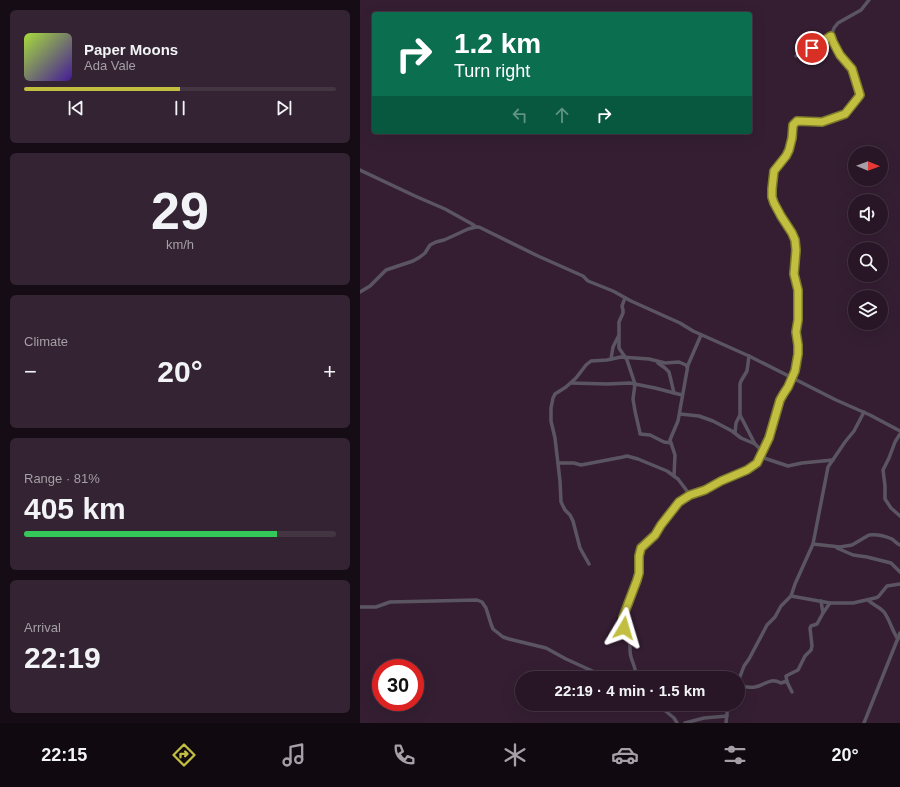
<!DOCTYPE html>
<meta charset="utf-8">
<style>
body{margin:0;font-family:Helvetica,sans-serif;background:#342332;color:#f1f3f6;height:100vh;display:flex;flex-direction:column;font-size:15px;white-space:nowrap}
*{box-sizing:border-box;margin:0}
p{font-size:13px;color:#a59fa7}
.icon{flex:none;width:22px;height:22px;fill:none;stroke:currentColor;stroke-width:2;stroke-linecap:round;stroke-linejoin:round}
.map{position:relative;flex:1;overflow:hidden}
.side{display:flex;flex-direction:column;gap:10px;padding:10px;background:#160c15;width:360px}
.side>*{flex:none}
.top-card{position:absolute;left:12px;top:12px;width:380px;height:122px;border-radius:4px;box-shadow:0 4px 16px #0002,0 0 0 1px #443543;background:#0b6e4f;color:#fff;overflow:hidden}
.needle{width:26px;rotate:91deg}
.buttons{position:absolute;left:488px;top:146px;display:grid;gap:8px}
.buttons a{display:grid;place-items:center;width:40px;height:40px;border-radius:50%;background:#281626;box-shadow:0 4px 16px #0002,0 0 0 1px #443543;font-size:20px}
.speed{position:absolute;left:12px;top:659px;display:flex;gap:8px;font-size:20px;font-weight:700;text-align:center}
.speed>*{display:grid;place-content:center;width:52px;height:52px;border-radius:50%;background:#281626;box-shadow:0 4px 16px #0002,0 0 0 1px #443543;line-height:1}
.speed .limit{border:6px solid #d22;background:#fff;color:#111}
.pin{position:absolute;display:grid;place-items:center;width:34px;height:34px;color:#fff;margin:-17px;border:2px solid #fff;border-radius:50%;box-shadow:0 1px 4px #0007}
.me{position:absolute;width:44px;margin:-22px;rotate:7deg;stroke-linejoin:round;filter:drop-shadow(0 0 3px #0008)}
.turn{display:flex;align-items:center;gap:14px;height:84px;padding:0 16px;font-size:18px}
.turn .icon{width:52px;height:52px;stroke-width:2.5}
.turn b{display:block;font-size:28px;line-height:34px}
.lanes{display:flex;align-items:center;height:38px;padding:0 16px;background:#0003;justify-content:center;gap:20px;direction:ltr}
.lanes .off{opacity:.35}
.big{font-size:30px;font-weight:700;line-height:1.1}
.side .widget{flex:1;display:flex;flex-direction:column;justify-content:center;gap:6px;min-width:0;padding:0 14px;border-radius:6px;background:#342332}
.side .dial{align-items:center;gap:0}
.dial b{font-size:52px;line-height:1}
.song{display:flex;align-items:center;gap:12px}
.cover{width:48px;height:48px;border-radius:6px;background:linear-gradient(135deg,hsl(80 70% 55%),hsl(260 70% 35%))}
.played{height:4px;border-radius:2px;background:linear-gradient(90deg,#c1be40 50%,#443543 50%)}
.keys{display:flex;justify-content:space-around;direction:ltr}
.heat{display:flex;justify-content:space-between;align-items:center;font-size:22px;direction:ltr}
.charge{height:6px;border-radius:3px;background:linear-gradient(90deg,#34c759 81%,#443543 0)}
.trip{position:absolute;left:155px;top:671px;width:230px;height:40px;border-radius:20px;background:#281626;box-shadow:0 4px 16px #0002,0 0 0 1px #443543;font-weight:700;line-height:40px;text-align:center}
.tab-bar{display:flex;height:64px;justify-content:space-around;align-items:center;background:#10090f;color:#a59fa7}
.tab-bar .icon{width:28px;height:28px}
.tab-bar .on{color:#c1be40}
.tab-bar b{font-size:18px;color:#f1f3f6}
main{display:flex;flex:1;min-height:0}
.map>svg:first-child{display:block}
</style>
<main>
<section class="side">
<div class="widget">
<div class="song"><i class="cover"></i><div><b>Paper Moons</b><p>Ada Vale</p></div></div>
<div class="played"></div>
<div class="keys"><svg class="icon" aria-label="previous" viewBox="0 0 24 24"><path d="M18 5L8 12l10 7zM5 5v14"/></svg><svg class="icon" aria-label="pause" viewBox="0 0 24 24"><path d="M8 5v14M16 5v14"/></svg><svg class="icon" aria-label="next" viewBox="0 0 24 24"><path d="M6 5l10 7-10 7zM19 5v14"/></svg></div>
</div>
<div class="widget dial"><b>29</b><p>km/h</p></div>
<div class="widget"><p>Climate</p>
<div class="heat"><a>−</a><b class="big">20°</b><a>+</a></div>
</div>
<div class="widget"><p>Range · 81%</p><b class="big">405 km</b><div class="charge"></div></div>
<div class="widget"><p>Arrival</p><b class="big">22:19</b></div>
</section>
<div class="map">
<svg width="540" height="723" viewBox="0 0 540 723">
<rect width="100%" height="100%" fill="#351e32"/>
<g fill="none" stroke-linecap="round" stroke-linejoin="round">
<g stroke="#5b5562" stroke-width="3.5">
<path d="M436,56L452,48L471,36"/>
<path d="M0,170L55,196L85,209L112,224L116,227H119L178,256L223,276L228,281L253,291L271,301L320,323L333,331L389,356L476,400L510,415L540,431"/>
<path d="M0,292L10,286L26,270L53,261L60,257L65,253L70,245L76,242L84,240L93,236L108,229L116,227"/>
<path d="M259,336V348L267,360L275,384L273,399L275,411L280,433V434L290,435L304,442L311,443"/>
<path d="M389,356L387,371L381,381L380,384V415L395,444"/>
<path d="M251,359L253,347L259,335V322L263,313V310L262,306L265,298"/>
<path d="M298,363L305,368L309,372L314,393"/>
<path d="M211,383L247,384L270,383L295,388L322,395"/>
<path d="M320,414L339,416L353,421L372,431L381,438L395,444L402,451"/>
<path d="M375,433L376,423L380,415"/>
<path d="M540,434L535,442L529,458L523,470L525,486V499L531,508L540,516"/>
<path d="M402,454V457L404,458L428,466L442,463L473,460"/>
<path d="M198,463H214L221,465L263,457L267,456L278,459L307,471L318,479L330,495"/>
<path d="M314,476L315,455L310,440L312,435L318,421L328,365L341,335"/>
<path d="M453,544L480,547L492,545L509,535C516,534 525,536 532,539C535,541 537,544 540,545"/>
<path d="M477,548L493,555L507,557L531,563L540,572"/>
<path d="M229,564L220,548L213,521L210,515L205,510L201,502L200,481L195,438L191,421V408L193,398L195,394L206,387L216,378L226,365L231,361L247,360L261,357L289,359L305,363L319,362L326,365L327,367"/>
<path d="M431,596L470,603H493L515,598L518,597L527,586L540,584"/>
<path d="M508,600C513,605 520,607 524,612C530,620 532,631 538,639"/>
<path d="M461,601L463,613"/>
<path d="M0,607H16L30,602L117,600L122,602L126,608L131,624L133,629L143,637L149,639L186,648L206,659L239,674L252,678"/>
<path d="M276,678C277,671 273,664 271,657C269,651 271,646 269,641C267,632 262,626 263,617L277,580L279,573V557L281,548L295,535L301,525L316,505L319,502L330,495L345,490L361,481L393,467L399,460L402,454L409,438L420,400L431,382L435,369L438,354V345L436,332L438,320V290L434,274L436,250L435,239L432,233L421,216L412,197V189L413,173L416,167L426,156L429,150L432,138L433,125L436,123L440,121L461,122L485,114L499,97L500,93L492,69L480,55L473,42L471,36L474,28L478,23L501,10L509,0"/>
<path d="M378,682L384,666L389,659L407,625L415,617L421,606L431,596L435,584L453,544L468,467L485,442L494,431L504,412"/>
<path d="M378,687C384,686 390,688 395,687C406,685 409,677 421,683L427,681"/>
<path d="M432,692L427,682L426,676L438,670L445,656L451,650L452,646L450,628L451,626L457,624L463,613L470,603"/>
<path d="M297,704L314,718L317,723"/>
<path d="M325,723L344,718L367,716"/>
<path d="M366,723L368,704"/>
<path d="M504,723L540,633"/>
</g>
</g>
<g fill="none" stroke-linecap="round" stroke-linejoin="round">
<g stroke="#7d7c2a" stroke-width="10">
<path id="route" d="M264,628L263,622V617L277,580L279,573V556L281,548L295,535L301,525L319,502L330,495L345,490L361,481L387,470L397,463L409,438L420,400L424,393L428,387L435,371L438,354V345L436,332L438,320V290L434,274L436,250L435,240L432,233L421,216L414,203L412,197V189L414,171L426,156L429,150L432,138L433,125L437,121L462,122L485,114L497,99L500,95L492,69L480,55L473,42L471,36L452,48"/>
</g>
<use href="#route" stroke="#c1be40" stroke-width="7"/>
</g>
</svg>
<div class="buttons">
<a><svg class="needle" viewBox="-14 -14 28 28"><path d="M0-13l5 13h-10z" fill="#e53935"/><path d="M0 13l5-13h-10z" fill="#a59fa7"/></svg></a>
<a><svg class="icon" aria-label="sound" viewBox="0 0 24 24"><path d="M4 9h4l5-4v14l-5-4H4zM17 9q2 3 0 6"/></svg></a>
<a><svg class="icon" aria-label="search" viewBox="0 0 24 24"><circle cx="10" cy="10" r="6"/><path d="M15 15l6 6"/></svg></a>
<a><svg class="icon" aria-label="layers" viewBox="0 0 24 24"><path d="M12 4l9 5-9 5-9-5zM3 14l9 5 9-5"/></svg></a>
</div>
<div class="speed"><div class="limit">30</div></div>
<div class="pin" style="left:452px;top:48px;background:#d93025"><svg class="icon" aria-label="arrive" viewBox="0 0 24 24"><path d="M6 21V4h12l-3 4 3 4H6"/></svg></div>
<svg class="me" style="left:264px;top:628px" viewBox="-20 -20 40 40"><path d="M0-17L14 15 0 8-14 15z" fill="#c1be40" stroke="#fff" stroke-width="4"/></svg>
<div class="trip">22:19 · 4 min · 1.5 km</div>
<div class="top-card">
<div class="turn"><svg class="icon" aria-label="right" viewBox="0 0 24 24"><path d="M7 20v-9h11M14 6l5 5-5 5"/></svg><div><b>1.2 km</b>Turn right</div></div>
<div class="lanes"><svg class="icon off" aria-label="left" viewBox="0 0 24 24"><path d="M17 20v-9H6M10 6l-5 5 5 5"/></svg><svg class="icon off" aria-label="ahead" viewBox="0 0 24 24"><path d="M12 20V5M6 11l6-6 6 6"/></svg><svg class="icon" aria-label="right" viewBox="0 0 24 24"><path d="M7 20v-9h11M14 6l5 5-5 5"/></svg></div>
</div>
</div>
</main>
<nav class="tab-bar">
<b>22:15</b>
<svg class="icon on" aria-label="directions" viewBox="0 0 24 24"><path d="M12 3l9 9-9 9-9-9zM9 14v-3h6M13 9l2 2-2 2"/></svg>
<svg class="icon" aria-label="music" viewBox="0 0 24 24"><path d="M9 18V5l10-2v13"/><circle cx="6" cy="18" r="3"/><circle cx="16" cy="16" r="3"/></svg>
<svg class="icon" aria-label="phone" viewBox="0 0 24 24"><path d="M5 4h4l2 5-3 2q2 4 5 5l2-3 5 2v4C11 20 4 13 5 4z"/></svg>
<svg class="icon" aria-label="climate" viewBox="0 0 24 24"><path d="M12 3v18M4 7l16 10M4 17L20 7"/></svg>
<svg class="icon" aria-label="car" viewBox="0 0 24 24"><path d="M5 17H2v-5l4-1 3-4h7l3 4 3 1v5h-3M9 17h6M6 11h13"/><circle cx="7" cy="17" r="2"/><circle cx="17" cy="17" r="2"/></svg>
<svg class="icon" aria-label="filters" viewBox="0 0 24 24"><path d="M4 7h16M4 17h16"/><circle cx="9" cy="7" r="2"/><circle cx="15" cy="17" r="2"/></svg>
<b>20°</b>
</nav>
